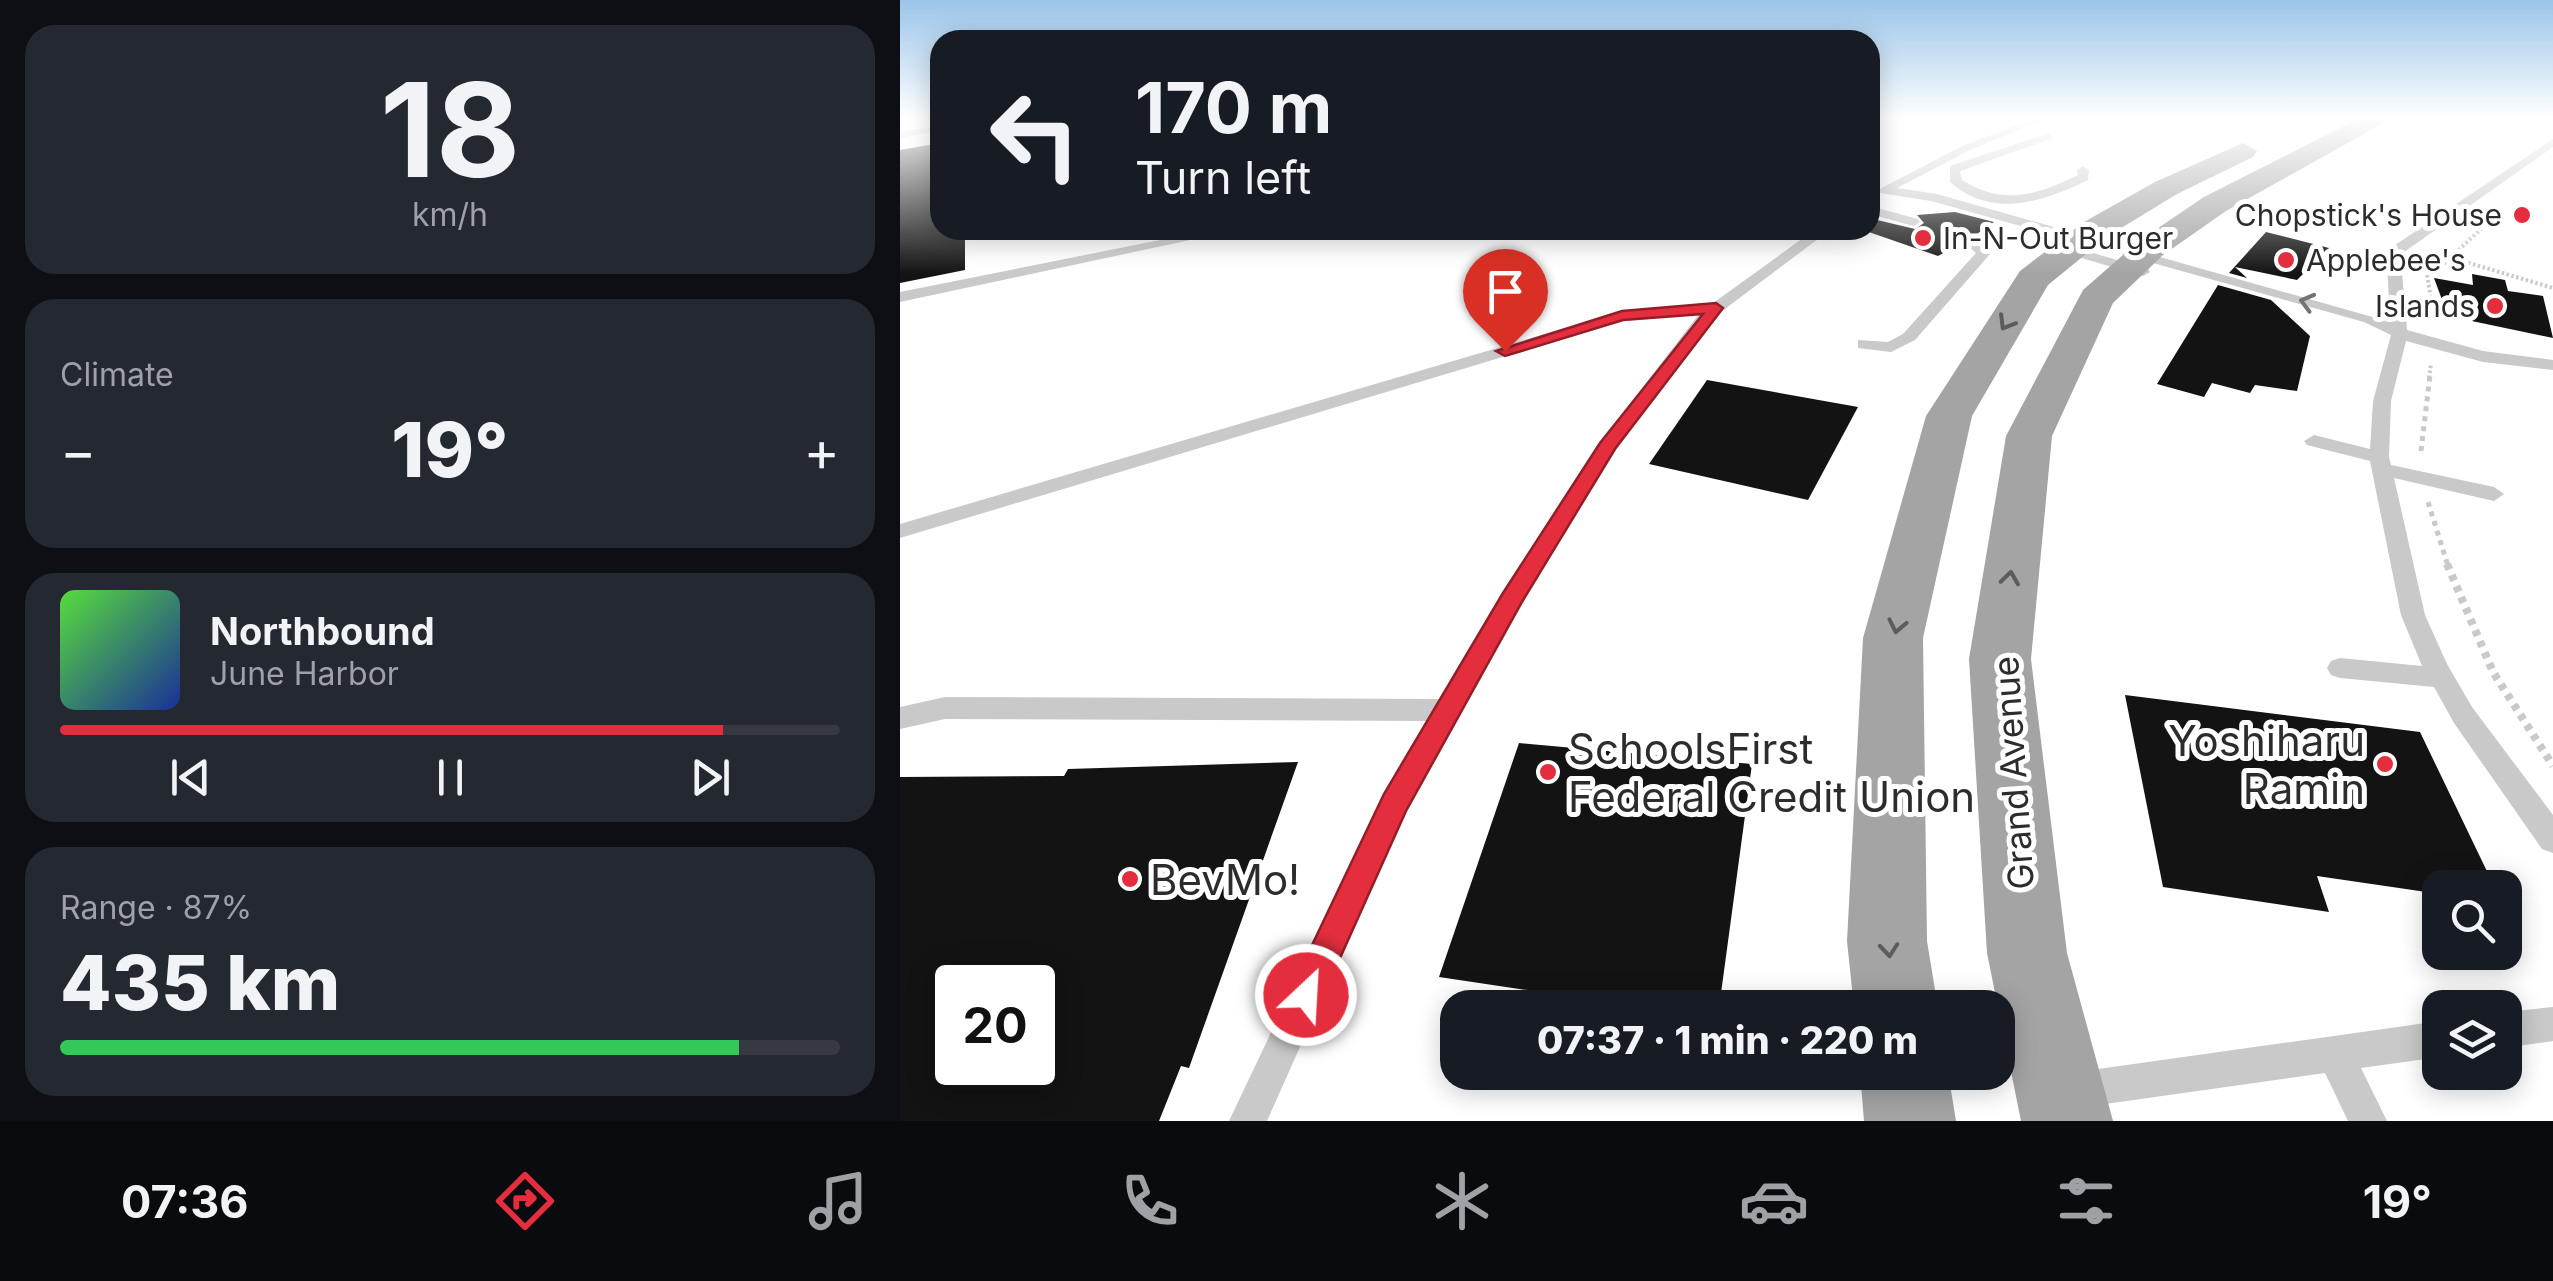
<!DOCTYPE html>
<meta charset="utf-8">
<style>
body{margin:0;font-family:Inter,sans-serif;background:#242831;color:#f1f3f6;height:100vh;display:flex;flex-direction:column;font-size:38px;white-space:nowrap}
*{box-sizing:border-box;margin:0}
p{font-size:32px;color:#9ea1a6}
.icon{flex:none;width:55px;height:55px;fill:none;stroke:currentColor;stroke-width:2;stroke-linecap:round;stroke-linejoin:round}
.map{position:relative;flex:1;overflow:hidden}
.side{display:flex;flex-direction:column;gap:25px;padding:25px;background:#0d0f14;width:900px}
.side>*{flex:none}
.top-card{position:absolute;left:30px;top:30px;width:950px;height:210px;border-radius:30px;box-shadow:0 5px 25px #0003;background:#171b24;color:#f1f3f6;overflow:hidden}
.tools{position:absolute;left:1522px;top:870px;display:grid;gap:20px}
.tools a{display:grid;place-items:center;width:100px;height:100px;border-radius:20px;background:#171b24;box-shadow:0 5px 25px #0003;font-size:50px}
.speed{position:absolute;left:30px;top:960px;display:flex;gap:20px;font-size:50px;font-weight:700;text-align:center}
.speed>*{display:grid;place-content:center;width:130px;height:130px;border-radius:50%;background:#171b24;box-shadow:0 5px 25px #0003;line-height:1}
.speed .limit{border:5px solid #111;border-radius:15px;background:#fff;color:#111}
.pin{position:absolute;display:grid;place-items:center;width:85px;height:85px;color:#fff;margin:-102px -42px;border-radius:50% 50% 50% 0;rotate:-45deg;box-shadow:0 0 10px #0007}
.pin .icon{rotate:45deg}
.me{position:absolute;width:110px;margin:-55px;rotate:25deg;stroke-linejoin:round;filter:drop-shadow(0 0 8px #0008)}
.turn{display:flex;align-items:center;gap:35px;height:210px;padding:0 40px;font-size:45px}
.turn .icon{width:130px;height:130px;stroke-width:2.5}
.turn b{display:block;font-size:70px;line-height:85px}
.big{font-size:75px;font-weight:800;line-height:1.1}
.side .tile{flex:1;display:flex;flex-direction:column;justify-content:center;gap:15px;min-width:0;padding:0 35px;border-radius:30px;background:#242831}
.side .dial{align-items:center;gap:0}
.dial b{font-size:130px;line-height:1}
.song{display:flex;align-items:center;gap:30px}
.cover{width:120px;height:120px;border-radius:15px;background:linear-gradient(135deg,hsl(110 70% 55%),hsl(230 70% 35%))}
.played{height:10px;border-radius:5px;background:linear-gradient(90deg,#e42e3e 85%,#363941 85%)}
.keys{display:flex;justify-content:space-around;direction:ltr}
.heat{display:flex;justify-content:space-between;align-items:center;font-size:55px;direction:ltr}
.charge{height:15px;border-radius:8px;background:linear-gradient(90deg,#34c759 87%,#363941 0)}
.trip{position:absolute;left:540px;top:990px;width:575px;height:100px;border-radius:30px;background:#171b24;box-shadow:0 5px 25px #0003;font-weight:800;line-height:100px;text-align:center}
.tab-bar{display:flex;height:160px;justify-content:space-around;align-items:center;background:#090b0e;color:#9ea1a6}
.tab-bar .icon{width:70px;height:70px}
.tab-bar .current{color:#e42e3e}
.tab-bar b{font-size:45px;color:#f1f3f6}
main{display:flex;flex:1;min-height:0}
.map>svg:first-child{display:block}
</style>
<main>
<section class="side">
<div class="tile dial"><b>18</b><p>km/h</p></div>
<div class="tile"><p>Climate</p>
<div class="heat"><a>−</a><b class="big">19°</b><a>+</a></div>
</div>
<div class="tile">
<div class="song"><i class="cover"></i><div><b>Northbound</b><p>June Harbor</p></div></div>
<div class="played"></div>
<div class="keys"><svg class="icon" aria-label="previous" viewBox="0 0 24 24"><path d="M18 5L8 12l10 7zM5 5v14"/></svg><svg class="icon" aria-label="pause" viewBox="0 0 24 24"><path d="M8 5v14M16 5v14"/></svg><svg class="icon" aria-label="next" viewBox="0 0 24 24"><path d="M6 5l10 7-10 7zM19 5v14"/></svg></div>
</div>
<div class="tile"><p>Range · 87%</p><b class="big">435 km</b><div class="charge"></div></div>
</section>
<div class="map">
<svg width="1653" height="1121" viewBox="0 0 1653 1121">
<rect width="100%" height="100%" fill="#fff"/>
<g fill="#131313" fill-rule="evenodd">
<path d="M40,143V230H65V270L0,283V150Z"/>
<path d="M1055,212L1094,222L1077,234H1060V244L1038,256L963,230H970V219H973L1015,229L1024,223L1017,215Z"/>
<path d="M1366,232L1429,248L1397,280L1335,267L1347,278L1329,273Z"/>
<path d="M1572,274L1605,280L1608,291L1643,296L1653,338L1548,316L1534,278L1573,285Z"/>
<path d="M1318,285L1371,300L1410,336L1397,391L1355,385L1350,393L1312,383L1304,397L1257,384Z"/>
<path d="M807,380L958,407L908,500L749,464Z"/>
<path d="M1225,695L1520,732L1595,888H1540V894L1417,876L1429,912L1263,887Z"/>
<path d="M619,743L852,764L819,1008H748L539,977Z"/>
<path d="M398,762L289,1068L281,1066L259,1121H0V777L164,776L168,769ZM52,982H138V1068H52Z"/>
</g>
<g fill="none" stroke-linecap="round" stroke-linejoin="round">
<g stroke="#c9c9c9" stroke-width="4" stroke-dasharray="2.5 2.5" stroke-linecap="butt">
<path d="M1549,257L1653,288"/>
<path d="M1534,317L1526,268L1537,270L1594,217"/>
<path d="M1529,378L1531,364"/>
</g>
<g stroke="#c9c9c9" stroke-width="5" stroke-dasharray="5 5" stroke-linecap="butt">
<path d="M1521,451L1530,375"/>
<path d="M1528,502L1548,566"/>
</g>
<path stroke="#c9c9c9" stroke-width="8" stroke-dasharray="6 6" stroke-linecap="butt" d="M1547,564L1593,672L1653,766"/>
<g fill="#c9c9c9" fill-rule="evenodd">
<path d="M1137,117H1150L1070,150L997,188L1037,194L1490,322L1487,261L1492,247L1653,139V147L1504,252L1501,261L1507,330L1583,351L1653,360V370L1583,362L1506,341L1491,401L1489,457L1491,465L1594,487L1604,494L1594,501L1494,478L1525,615L1547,664L1572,707L1653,815V853L1642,849L1554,723L1534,687L1440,678L1431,675L1427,668L1431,661L1440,658L1522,666L1501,615L1470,461L1407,445L1404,441L1414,435L1470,449L1473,401L1491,335L1464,322L1031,201L974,192L1062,146Z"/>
<path d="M40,125V131L0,138V132Z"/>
<path d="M1149,133L1153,138L1060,171L1062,180C1103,206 1137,195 1178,175L1177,170L1183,166L1189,170L1188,180C1143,202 1092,219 1050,182V166Z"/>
<path d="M970,206L1018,219L1020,222L1013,226L970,214Z"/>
<path d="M310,230H337L0,302V292Z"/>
<path d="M914,230H930L813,318L712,454L622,602L505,811L367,1121H329L484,795L528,721L45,719L0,729V707L45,697L541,699L693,452L799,314L723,321L0,538V524L716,313L812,304Z"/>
<path d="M1063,236C1075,233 1087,243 1090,254L1015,340L991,352L958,348V340L988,342L1003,334L1076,253L1063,242Z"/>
<path d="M1159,243L1248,269L1250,272L1243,276L1154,250L1152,247Z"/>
<path d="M1653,1007V1041L1605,1048V1012Z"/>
<path d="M1540,1021V1057L1461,1068L1487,1121H1448L1425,1073L1177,1108L1164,1103L1159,1090L1164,1077L1177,1072Z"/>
</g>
<g fill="#a4a4a4" fill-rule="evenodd">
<path d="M1462,117H1494L1326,211L1263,255L1213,303L1152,436L1131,659L1167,953L1213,1121H1121L1087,953L1069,659L1106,436L1183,290L1239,241L1304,197Z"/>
<path d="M1343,143L1357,151L1353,157L1277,194L1208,236L1148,285L1072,416L1023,638L1027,941L1038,1008H954L947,941L963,638L1026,416L1120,271L1184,222L1255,182Z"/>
<path d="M960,1072H1048L1056,1121H964Z"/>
</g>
</g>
<defs><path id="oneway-chevron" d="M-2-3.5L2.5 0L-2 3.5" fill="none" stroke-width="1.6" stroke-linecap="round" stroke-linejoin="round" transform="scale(2.5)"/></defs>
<use stroke="#737373" href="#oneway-chevron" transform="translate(1407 302) rotate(-165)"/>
<g stroke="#5c5c5c">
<use href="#oneway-chevron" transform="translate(1106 323) rotate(121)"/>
<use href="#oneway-chevron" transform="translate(1110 578) rotate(-82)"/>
<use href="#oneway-chevron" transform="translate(997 626) rotate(102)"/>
<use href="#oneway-chevron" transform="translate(989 950) rotate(85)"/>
</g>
<linearGradient id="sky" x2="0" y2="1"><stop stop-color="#9ac4e9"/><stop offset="0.43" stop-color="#fff"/><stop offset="1" stop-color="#fff" stop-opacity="0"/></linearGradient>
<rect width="1653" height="274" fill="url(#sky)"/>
<path fill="#e42e3e" stroke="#941e28" stroke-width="2.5" d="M816,303L823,308L715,449L622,602L506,811L418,1007L406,1012L394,1007L389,995L394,983L484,794L603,593L700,443L803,314L723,320L605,356L596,351L722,311Z"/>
<g fill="#e42e3e" stroke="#fff" stroke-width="4">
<circle cx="1622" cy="215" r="10"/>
<circle cx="1023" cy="238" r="10"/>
<circle cx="1386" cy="260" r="10"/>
<circle cx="1595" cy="306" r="10"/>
<circle cx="1485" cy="764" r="10"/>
<circle cx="648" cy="772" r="10"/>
<circle cx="230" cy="879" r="10"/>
</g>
<g text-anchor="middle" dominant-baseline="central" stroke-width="10" stroke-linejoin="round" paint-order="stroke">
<g font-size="30" fill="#2c2c2c" stroke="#fff" text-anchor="end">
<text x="1602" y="215">Chopstick's House</text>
<text x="1043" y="238" text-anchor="start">In-N-Out Burger</text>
<text x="1406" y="260" text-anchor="start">Applebee's</text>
<text x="1575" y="306">Islands</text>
</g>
<g font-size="35" fill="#2c2c2c" stroke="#fff">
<text transform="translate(1113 773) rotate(-94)">Grand Avenue</text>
</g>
<g font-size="42" fill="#2c2c2c" stroke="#fff" text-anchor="start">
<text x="1465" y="740" text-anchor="end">Yoshiharu<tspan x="1465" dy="48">Ramin</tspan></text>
<text x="668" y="748">SchoolsFirst<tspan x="668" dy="48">Federal Credit Union</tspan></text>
<text x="250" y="879">BevMo!</text>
</g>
</g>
</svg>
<div class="tools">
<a><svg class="icon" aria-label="search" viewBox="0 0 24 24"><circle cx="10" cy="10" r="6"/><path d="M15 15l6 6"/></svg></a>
<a><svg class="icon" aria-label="layers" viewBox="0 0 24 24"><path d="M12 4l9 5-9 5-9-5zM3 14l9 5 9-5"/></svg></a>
</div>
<div class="speed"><div class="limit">20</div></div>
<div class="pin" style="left:605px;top:351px;background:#d93025"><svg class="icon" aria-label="arrive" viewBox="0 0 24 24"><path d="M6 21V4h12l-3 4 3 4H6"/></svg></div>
<svg class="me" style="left:406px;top:995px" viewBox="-20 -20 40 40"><circle r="17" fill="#e42e3e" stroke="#fff" stroke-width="3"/><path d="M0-11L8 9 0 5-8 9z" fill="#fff"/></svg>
<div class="trip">07:37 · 1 min · 220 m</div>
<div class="top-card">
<div class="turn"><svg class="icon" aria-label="left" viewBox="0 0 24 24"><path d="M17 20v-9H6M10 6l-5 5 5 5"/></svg><div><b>170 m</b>Turn left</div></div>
</div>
</div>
</main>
<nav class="tab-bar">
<b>07:36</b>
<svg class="icon current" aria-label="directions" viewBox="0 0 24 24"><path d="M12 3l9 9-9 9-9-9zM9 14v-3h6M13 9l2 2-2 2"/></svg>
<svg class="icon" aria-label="music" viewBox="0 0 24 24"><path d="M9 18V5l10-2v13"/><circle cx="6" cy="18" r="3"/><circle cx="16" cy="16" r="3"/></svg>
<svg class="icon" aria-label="phone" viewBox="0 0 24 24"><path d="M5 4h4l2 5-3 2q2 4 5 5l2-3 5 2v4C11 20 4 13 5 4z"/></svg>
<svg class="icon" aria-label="climate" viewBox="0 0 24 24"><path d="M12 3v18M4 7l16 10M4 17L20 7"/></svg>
<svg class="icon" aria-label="car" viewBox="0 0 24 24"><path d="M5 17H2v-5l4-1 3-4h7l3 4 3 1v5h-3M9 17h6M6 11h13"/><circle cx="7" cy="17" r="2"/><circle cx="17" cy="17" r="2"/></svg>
<svg class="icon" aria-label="filters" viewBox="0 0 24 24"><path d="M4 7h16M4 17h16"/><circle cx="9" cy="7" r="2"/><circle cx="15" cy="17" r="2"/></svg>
<b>19°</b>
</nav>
